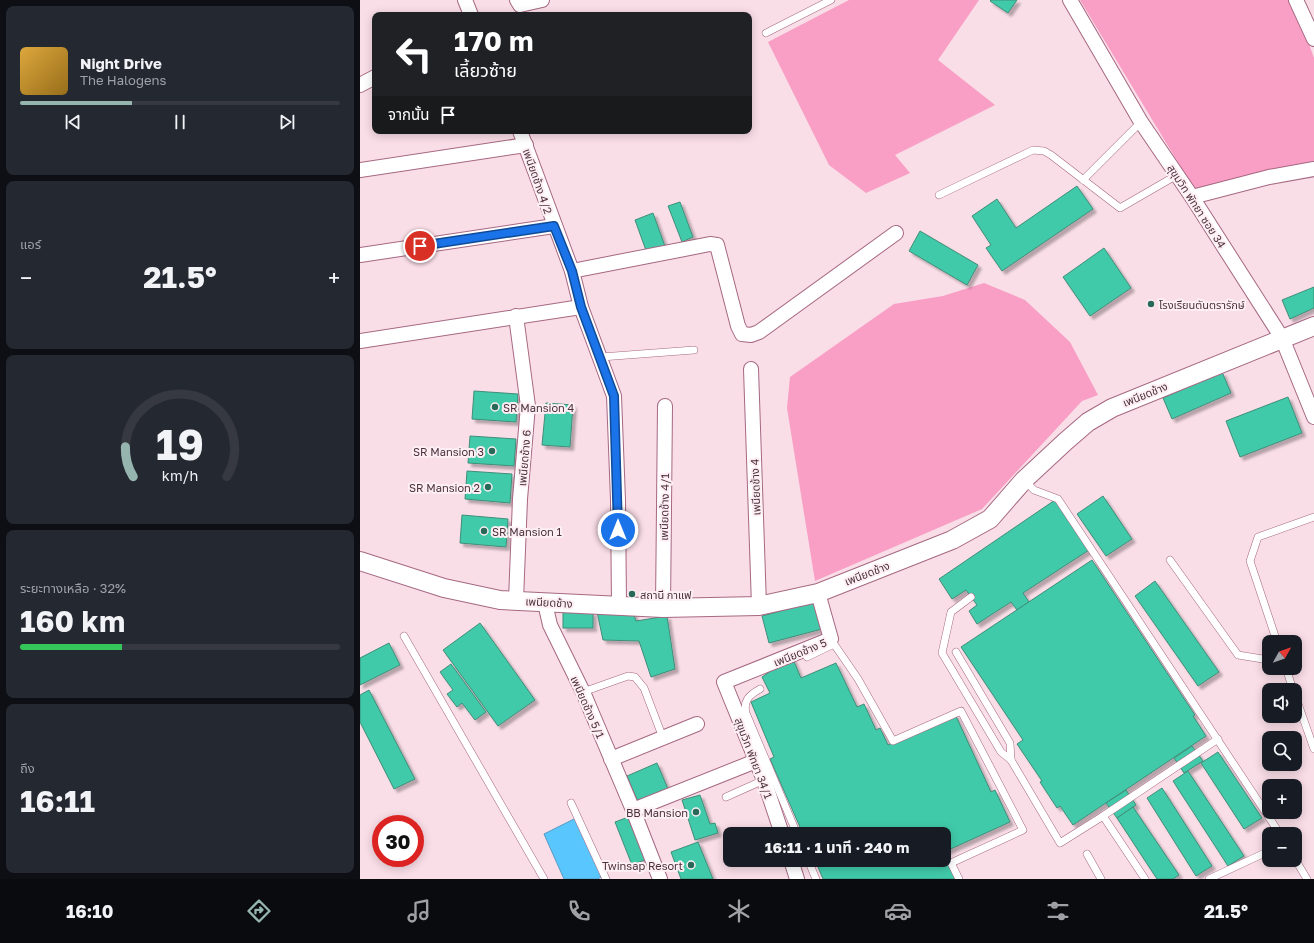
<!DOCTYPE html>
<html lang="th">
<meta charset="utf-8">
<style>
body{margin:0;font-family:"Golos Text","Noto Sans Thai",sans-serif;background:#242831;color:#f1f3f6;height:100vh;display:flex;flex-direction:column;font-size:15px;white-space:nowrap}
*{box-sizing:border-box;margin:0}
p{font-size:13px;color:#9ea1a6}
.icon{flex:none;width:22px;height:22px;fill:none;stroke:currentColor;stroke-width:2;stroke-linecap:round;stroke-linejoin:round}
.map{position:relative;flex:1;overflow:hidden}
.side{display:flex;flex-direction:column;gap:6px;padding:6px;background:#0d0f14;width:360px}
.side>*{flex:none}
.guide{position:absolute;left:12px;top:12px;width:380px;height:122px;border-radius:8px;box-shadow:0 2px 10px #0003;background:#202124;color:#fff;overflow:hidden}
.needle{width:26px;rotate:50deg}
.controls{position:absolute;left:902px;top:635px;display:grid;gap:8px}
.controls a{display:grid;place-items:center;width:40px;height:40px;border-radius:8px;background:#171b24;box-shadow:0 2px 10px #0003;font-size:20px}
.speed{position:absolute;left:12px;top:815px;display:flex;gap:8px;font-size:20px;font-weight:700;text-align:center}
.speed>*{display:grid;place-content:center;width:52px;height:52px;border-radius:50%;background:#171b24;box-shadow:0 2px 10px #0003;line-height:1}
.speed .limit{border:6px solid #d22;background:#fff;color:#111}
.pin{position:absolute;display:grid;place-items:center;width:34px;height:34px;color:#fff;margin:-17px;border:2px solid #fff;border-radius:50%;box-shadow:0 1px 4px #0007}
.me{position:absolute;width:44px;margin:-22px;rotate:0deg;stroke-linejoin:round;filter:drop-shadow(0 0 3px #0008)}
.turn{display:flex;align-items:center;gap:14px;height:84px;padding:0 16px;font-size:18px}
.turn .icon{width:52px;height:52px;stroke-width:2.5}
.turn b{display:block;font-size:28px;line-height:34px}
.then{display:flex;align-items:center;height:38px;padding:0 16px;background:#0003;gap:8px;font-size:15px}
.big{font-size:30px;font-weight:700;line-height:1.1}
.side .card{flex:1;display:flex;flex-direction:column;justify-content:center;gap:6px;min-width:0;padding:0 14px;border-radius:8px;background:#242831}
.side .dial{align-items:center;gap:0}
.dial svg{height:104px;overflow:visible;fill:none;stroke:#363941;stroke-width:7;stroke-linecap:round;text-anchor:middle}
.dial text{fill:#f1f3f6;stroke:none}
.song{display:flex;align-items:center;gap:12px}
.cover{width:48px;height:48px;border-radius:6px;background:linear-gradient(135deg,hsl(40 70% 55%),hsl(40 70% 35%))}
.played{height:4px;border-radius:2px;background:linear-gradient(90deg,#97b5af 35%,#363941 35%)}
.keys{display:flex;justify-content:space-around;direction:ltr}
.heat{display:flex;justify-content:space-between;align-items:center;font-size:22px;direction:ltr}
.charge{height:6px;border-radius:3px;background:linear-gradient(90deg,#34c759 32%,#363941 0)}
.trip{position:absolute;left:363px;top:827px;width:228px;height:40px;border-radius:8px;background:#171b24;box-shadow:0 2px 10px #0003;font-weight:700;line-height:40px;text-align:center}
.menu{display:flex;height:64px;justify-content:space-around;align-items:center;background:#090b0e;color:#9ea1a6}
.menu .icon{width:28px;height:28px}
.menu .on{color:#97b5af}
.menu b{font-size:18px;color:#f1f3f6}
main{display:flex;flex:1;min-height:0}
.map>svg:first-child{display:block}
</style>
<main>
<section class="side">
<div class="card">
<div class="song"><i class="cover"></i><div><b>Night Drive</b><p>The Halogens</p></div></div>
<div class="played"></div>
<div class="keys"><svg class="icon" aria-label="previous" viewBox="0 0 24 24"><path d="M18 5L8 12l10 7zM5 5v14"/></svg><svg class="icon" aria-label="pause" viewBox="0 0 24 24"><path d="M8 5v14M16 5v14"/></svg><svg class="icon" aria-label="next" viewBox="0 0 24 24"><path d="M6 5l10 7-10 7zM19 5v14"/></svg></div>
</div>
<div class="card"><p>แอร์</p>
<div class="heat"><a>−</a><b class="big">21.5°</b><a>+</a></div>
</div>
<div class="card dial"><svg viewBox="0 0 100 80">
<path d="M14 69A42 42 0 1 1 86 69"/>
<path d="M14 69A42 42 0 0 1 8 46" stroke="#97b5af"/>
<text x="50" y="56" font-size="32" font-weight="700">19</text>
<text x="50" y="72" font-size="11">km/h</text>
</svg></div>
<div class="card"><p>ระยะทางเหลือ · 32%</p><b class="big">160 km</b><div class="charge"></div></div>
<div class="card"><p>ถึง</p><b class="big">16:11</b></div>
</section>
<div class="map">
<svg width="954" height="879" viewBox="0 0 954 879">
<defs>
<filter id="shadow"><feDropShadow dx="3.5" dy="3.5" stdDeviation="1" flood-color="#0004"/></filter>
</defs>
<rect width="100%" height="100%" fill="#f9dde7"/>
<g fill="#f99ec4">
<path d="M489,0H619L578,60L635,105L535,155L550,173L506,193L469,165L408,42Z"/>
<path d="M720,0H929L941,22L954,58V162L834,189Z"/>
<path d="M624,283L665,300L710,342L738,395L722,401L622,509L455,581L427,408L430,377L534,304L583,296Z"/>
</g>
<path fill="#59c7fe" stroke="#559ac4" d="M216,818L242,877L237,879H204L184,834Z"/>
<g fill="#3fcaa9" stroke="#3f8e79" filter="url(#shadow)">
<path d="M631,0H657L648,13L630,1Z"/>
<path d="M717,186L733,209L642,271L626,248L631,245L612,216L637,199L656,228Z"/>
<path d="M320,202L333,237L322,242L308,206Z"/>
<path d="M293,213L306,249L288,256L275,220Z"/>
<path d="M560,231L618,265L607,285L549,251Z"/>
<path d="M744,248L771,288L730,316L703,277Z"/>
<path d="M954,287V308L930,319L922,300Z"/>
<path d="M862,372L871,393L812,419L803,398Z"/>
<path d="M114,391L158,394L156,422L112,419Z"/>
<path d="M928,397L942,433L880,457L866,421Z"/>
<path d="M186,403L213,405L210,447L182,445Z"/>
<path d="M110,436L156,439L154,466L108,463Z"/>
<path d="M107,471L152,474L150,503L105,499Z"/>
<path d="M743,496L772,539L746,556L717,514Z"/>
<path d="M695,500L729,550L663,593L669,602L657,610L651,602L617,624L609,611L617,605L606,590L592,599L579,579Z"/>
<path d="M102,515L148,519L146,547L100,543Z"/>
<path d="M732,560L835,715L833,716L846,736L713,825L700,806L697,808L680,782L682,781L657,744L663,740L601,647Z"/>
<path d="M795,581L859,672L838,686L775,596Z"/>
<path d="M454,602L462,629L409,643L402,616Z"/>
<rect x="203" y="612" width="30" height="16"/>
<path d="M237,612H273L276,621L307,616L315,669L291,677L279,641L243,640Z"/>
<path d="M120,623L175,700L138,726L83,650Z"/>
<path d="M29,643L40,665L0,685V658Z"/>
<path d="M432,657L441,678L476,663L497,707L504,704L516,730L520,728L528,745L595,714L631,792L635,790L650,822L584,852V834H443L410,759L414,757L391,702L410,693L402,677Z"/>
<path d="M91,664L126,712L115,720L102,703L97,707L87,694L93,690L80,672Z"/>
<path d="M9,690L55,779L34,789L0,722V695Z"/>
<path d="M832,746L843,761L824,773L814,758Z"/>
<path d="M858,752L902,818L884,829L841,763Z"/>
<path d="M297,763L308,789L278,802L267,776Z"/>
<path d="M828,771L884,856L868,866L813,781Z"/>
<path d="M802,788L852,866L836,876L787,798Z"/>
<path d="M766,790L776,805L757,818L746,803Z"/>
<path d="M340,795L350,824L355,823L358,833L335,840L322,800Z"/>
<path d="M773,807L819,875L813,879H797L757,818Z"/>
<path d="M271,816L289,858L272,865L255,822Z"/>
<path d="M338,842L353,879H321L311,852Z"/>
<path d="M584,854L596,879H463L455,860H584Z"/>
</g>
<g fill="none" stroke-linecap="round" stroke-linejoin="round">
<g stroke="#a66882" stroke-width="8">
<g id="service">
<path d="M406,33L471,0"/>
<path d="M723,180L781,122"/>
<path d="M579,195L673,150L684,151L691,155L760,208L817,175"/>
<path d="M241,357L334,350"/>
<path d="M664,480L674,490L698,499L920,834"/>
<path d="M810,560L878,655L909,660"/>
<path d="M611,597L591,612L582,653L641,752L651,760L700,843L743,816L785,879"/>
<path d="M44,636L184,879"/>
<path d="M917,642L890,561L898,537L954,517"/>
<path d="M596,652L650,743L651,760"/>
<path d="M447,657L474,644L498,679L533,741L601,711L663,830L591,863L599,879"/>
<path d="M926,668L933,690"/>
<path d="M400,689C389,695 383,701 386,713L437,834"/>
<path d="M223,692L268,676L275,677L284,688L303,738"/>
<path d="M935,695L954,749"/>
<path d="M366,797L404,780"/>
<path d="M211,803L246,879"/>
<path d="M743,816L858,739"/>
<path d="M727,854L741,879"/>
<path d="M935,859L947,879"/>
<path d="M448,860L456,879"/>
<path d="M849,879L909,851"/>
</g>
</g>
<g stroke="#a66882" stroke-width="16">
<g id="minor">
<path d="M105,0L111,15"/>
<path d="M157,0L160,5L182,0"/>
<path d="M710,0L781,122L832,197L922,338L954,417"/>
<path d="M936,0L954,39"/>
<path d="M0,85L15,77"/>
<path d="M160,131L212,271L221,307L254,396L258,500L259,605"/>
<path d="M0,170L166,145"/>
<path d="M832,197L909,177L954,169"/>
<path d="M0,255L194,226"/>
<path d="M212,271L350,244L357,245L378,326L382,334L391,335L399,332L536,233"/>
<path d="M156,316L168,406L160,499L156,600"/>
<path d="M0,341L221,307"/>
<path d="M391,369L399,606"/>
<path d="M185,603L190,625L223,692L273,810L300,879"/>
<path d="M303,608L305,406"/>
<path d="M251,759L337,724"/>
<path d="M273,810L396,761"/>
<path d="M422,834L404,780L364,682L471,639L458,593"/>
<path d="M431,860L437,879"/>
</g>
</g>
<g stroke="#a66882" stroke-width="20">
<path id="tertiary" d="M0,561L84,588L140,600L303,608L399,606L458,593L592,540L630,519L664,480L706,441L728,422L752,408L954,326"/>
</g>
<use href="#service" stroke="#fff" stroke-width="7"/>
<use href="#minor" stroke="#fff" stroke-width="14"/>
<use href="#tertiary" stroke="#fff" stroke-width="18"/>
</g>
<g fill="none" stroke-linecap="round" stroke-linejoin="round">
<g stroke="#114b97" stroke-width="10">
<path id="route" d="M60,246L194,226L212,271L221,307L254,396L258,530"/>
</g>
<use href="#route" stroke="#1a73e8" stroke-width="7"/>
</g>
<g fill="#286959" stroke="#fdeff4" stroke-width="1.5">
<circle cx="791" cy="304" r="4"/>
<circle cx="135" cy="407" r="4"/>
<circle cx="132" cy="451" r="4"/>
<circle cx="128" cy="487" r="4"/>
<circle cx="124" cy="531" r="4"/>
<circle cx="272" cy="594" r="4"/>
<circle cx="336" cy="812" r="4"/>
<circle cx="331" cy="865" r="4"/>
</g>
<g text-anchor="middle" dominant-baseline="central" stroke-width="4" stroke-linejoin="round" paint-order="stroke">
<g font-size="11" fill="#4d323d" stroke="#fdeff4">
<text transform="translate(178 181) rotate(71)">เพนียดช้าง 4/2</text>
<text transform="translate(837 206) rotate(57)">สุขุมวิท พัทยา ซอย 34</text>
<text transform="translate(785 394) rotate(-22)">เพนียดช้าง</text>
<text transform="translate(164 458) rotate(-85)">เพนียดช้าง 6</text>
<text transform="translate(395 487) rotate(-92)">เพนียดช้าง 4</text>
<text transform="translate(304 507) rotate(-89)">เพนียดช้าง 4/1</text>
<text transform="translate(507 573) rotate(-21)">เพนียดช้าง</text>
<text transform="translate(189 602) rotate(3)">เพนียดช้าง</text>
<text transform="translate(440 652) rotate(-22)">เพนียดช้าง 5</text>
<text transform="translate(228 707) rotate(66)">เพนียดช้าง 5/1</text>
<text transform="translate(394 758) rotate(69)">สุขุมวิท พัทยา 34/1</text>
</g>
<g font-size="11" fill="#4d323d" stroke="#fdeff4" text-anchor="start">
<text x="799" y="304">โรงเรียนตันตรารักษ์</text>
<text x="143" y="407">SR Mansion 4</text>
<text x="124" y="451" text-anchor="end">SR Mansion 3</text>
<text x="120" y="487" text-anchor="end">SR Mansion 2</text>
<text x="132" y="531">SR Mansion 1</text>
<text x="280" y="594">สถานี กาแฟ</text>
<text x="328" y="812" text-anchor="end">BB Mansion</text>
<text x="323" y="865" text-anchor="end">Twinsap Resort</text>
</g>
</g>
</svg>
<div class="controls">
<a><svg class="needle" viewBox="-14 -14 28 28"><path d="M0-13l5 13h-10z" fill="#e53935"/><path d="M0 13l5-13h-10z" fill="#9ea1a6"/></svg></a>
<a><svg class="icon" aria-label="sound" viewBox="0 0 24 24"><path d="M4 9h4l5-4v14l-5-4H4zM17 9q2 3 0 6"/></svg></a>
<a><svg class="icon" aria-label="search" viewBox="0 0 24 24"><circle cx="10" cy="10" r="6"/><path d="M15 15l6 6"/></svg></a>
<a>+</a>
<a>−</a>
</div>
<div class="speed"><div class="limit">30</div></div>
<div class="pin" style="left:60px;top:246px;background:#d93025"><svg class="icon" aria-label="arrive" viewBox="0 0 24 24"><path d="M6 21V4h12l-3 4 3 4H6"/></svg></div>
<svg class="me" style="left:258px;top:530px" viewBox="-20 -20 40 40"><circle r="17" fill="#1a73e8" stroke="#fff" stroke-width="3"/><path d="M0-11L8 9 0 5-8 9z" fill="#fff"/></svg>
<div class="trip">16:11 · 1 นาที · 240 m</div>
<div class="guide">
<div class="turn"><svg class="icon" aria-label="left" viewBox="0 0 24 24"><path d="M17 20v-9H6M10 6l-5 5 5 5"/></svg><div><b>170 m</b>เลี้ยวซ้าย</div></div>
<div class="then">จากนั้น<svg class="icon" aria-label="arrive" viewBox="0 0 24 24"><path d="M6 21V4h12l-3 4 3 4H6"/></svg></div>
</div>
</div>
</main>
<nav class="menu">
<b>16:10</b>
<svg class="icon on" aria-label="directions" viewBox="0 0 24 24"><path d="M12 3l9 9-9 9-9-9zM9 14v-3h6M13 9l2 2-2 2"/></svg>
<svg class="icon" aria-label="music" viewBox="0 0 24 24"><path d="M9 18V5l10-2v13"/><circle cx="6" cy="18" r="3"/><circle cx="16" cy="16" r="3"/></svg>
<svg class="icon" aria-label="phone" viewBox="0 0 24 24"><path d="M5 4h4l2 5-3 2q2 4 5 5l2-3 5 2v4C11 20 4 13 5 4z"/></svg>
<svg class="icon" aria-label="climate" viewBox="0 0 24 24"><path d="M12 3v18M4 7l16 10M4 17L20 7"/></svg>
<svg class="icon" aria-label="car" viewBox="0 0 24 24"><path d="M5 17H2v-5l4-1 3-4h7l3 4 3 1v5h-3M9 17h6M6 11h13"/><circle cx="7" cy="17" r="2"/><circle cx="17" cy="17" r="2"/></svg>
<svg class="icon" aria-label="filters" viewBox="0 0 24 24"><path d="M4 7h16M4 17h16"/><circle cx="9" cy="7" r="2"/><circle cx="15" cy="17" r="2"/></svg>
<b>21.5°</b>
</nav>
